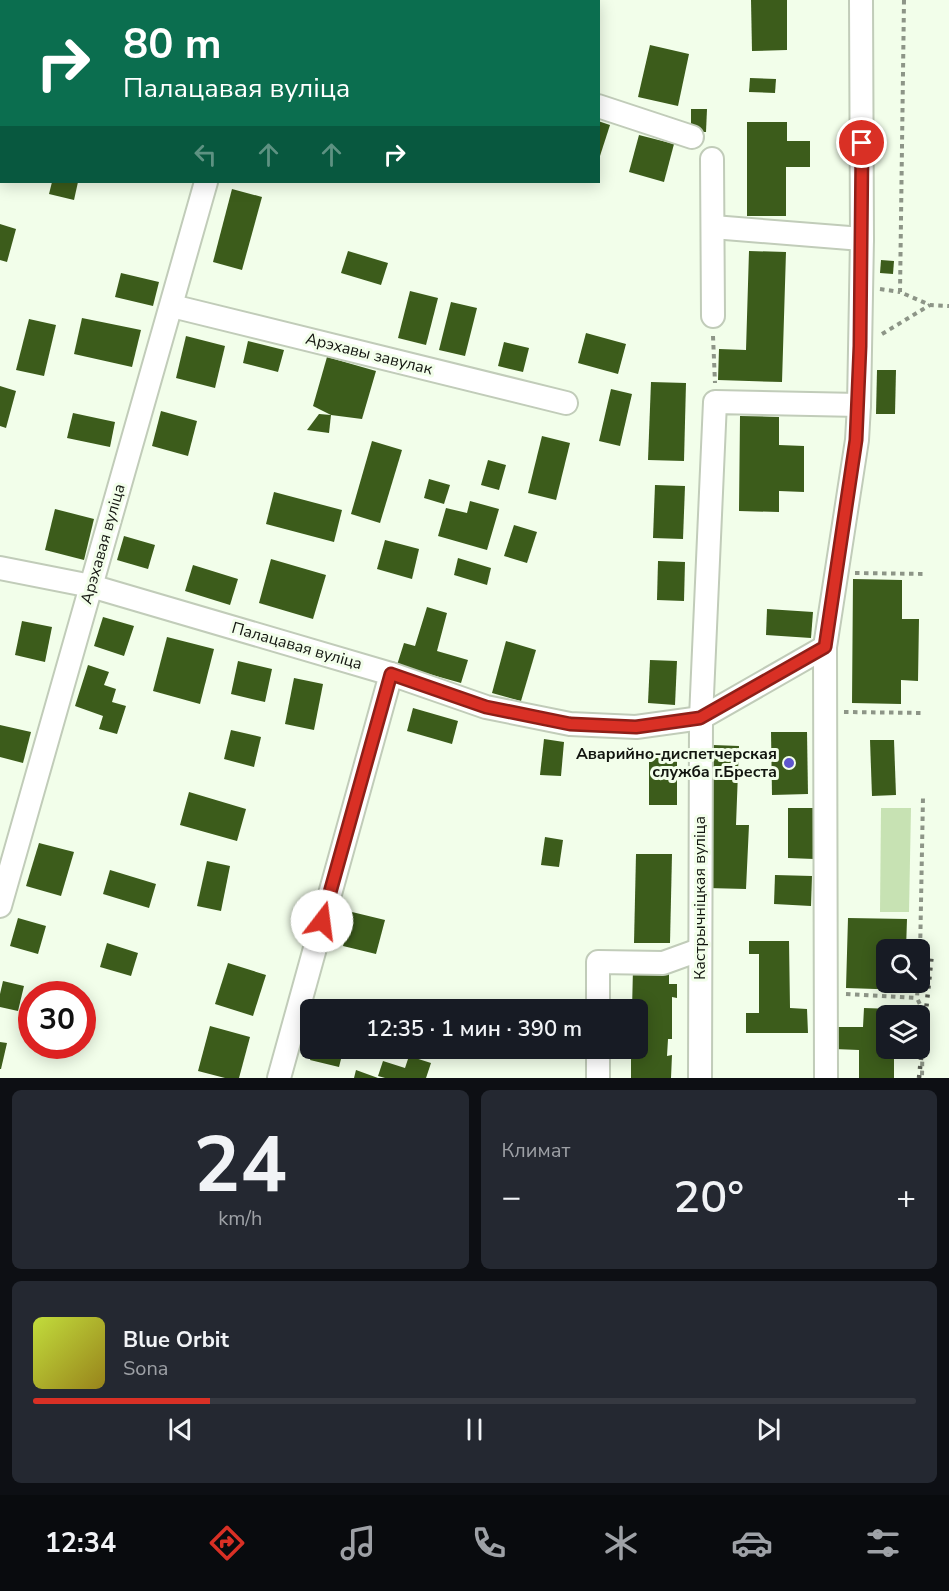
<!DOCTYPE html>
<html lang="ru">
<meta charset="utf-8">
<style>
body{margin:0;font-family:"Nunito Sans",sans-serif;background:#242831;color:#f1f3f6;height:100vh;display:flex;flex-direction:column;font-size:22px;white-space:nowrap}
*{box-sizing:border-box;margin:0}
p{font-size:20px;color:#9ea1a6}
.icon{flex:none;width:33px;height:33px;fill:none;stroke:currentColor;stroke-width:2;stroke-linecap:round;stroke-linejoin:round}
.map{position:relative;height:1078px;overflow:hidden}
.side{display:flex;flex-direction:column;gap:12px;padding:12px;background:#0d0f14;flex:1}
.side>*{flex:none}
.hud{position:absolute;left:0px;top:0px;width:600px;height:183px;box-shadow:0 3px 15px #0003;background:#0b6e4f;color:#fff;overflow:hidden}
.fabs{position:absolute;left:876px;top:939px;display:grid;gap:12px}
.fabs a{display:grid;place-items:center;width:54px;height:54px;border-radius:9px;background:#171b24;box-shadow:0 3px 15px #0003;font-size:30px}
.speed{position:absolute;left:18px;top:981px;display:flex;gap:12px;font-size:30px;font-weight:700;text-align:center}
.speed>*{display:grid;place-content:center;width:78px;height:78px;border-radius:50%;background:#171b24;box-shadow:0 3px 15px #0003;line-height:1}
.speed .limit{border:9px solid #d22;background:#fff;color:#111}
.pin{position:absolute;display:grid;place-items:center;width:51px;height:51px;color:#fff;margin:-26px;border:3px solid #fff;border-radius:50%;box-shadow:0 2px 6px #0007}
.me{position:absolute;width:66px;margin:-33px;rotate:15deg;stroke-linejoin:round;filter:drop-shadow(0 0 4px #0008)}
.turn{display:flex;align-items:center;gap:21px;height:126px;padding:0 24px;font-size:27px}
.turn .icon{width:78px;height:78px;stroke-width:2.5}
.turn b{display:block;font-size:42px;line-height:51px}
.lanes{display:flex;align-items:center;height:57px;padding:0 24px;background:#0003;justify-content:center;gap:30px;direction:ltr}
.lanes .off{opacity:.35}
.big{font-size:45px;font-weight:600;line-height:1.1}
.side .widget{flex:1;display:flex;flex-direction:column;justify-content:center;gap:9px;min-width:0;padding:0 21px;border-radius:9px;background:#242831}
.side .dial{align-items:center;gap:0}
.dial b{font-size:78px;line-height:1}
.song{display:flex;align-items:center;gap:18px}
.cover{width:72px;height:72px;border-radius:9px;background:linear-gradient(135deg,hsl(70 70% 55%),hsl(50 70% 35%))}
.played{height:6px;border-radius:3px;background:linear-gradient(90deg,#d93025 20%,#363941 20%)}
.keys{display:flex;justify-content:space-around;direction:ltr}
.heat{display:flex;justify-content:space-between;align-items:center;font-size:33px;direction:ltr}
.side .tiles{flex:1;display:grid;gap:12px;grid-template-columns:1fr 1fr}
.widget:last-child{grid-column:span 2}
.trip{position:absolute;left:300px;top:999px;width:348px;height:60px;border-radius:9px;background:#171b24;box-shadow:0 3px 15px #0003;font-weight:600;line-height:60px;text-align:center}
.dock{display:flex;height:96px;justify-content:space-around;align-items:center;background:#090b0e;color:#9ea1a6}
.dock .icon{width:42px;height:42px}
.dock .on{color:#d93025}
.dock b{font-size:27px;color:#f1f3f6}
.map>svg:first-child{display:block}
</style>
<div class="map">
<svg width="949" height="1078" viewBox="0 0 949 1078">
<rect width="100%" height="100%" fill="#f2feea"/>
<path fill="#c7e2b3" d="M881,808H911L909,912H880Z"/>
<g fill="#3c5c1b">
<path d="M751,0H787V50L752,51Z"/>
<path d="M650,45L689,54L678,106L638,97Z"/>
<path d="M750,78L776,79L775,93L749,92Z"/>
<path d="M691,109H707L706,132H691Z"/>
<path d="M598,121L610,125L599,159H598Z"/>
<path d="M747,122H787V141H810V167H786V216H747Z"/>
<path d="M639,135L674,144L664,182L629,172Z"/>
<path d="M52,182H78L74,200L49,194Z"/>
<path d="M232,189L262,197L242,270L213,262Z"/>
<path d="M0,224L16,229L7,262L0,260Z"/>
<path d="M348,251L388,263L381,285L341,273Z"/>
<path d="M749,251L786,252L782,382L718,380L719,349L746,350Z"/>
<path d="M881,260L894,261L893,274L880,273Z"/>
<path d="M121,273L159,282L153,306L115,297Z"/>
<path d="M410,291L438,298L426,345L398,338Z"/>
<path d="M451,302L477,308L465,356L439,350Z"/>
<path d="M82,318L141,330L132,367L74,354Z"/>
<path d="M29,319L56,325L44,376L16,370Z"/>
<path d="M586,333L626,344L618,374L578,363Z"/>
<path d="M186,336L225,346L215,388L176,378Z"/>
<path d="M248,341L284,350L278,372L243,363Z"/>
<path d="M504,342L529,348L523,372L498,366Z"/>
<path d="M327,357L376,371L362,419L331,415L313,406Z"/>
<path d="M877,370H896L895,414H876Z"/>
<path d="M651,382L686,383L684,461L648,460Z"/>
<path d="M0,386L16,391L6,428L0,426Z"/>
<path d="M611,389L632,394L620,446L599,441Z"/>
<path d="M161,411L197,421L188,456L152,446Z"/>
<path d="M73,413L115,422L110,447L67,438Z"/>
<path d="M319,414L331,415L329,433L307,430Z"/>
<path d="M740,416L779,417V445L804,446V492L779,491V512L739,511Z"/>
<path d="M542,436L570,443L556,500L528,493Z"/>
<path d="M372,441L402,450L380,523L351,514Z"/>
<path d="M488,460L506,465L499,490L481,485Z"/>
<path d="M429,479L450,485L444,504L424,498Z"/>
<path d="M655,485L685,486L683,539L653,538Z"/>
<path d="M274,492L342,510L334,542L266,524Z"/>
<path d="M470,501L499,509L487,550L438,536L446,508L467,513Z"/>
<path d="M55,509L94,519L84,560L45,550Z"/>
<path d="M514,525L537,532L527,563L504,556Z"/>
<path d="M124,536L155,545L148,569L117,560Z"/>
<path d="M385,540L419,549L412,579L377,569Z"/>
<path d="M458,558L491,568L487,585L454,575Z"/>
<path d="M271,559L326,575L313,619L259,603Z"/>
<path d="M658,561L685,562L684,601L657,600Z"/>
<path d="M193,565L238,579L230,605L185,591Z"/>
<path d="M853,579L902,580V619H919L918,681L901,680V704L852,703Z"/>
<path d="M427,607L447,613L437,651L468,660L461,683L397,665L404,643L415,646Z"/>
<path d="M767,609L813,612L811,638L766,635Z"/>
<path d="M103,617L134,626L124,656L94,646Z"/>
<path d="M22,621L52,627L45,662L15,655Z"/>
<path d="M167,637L214,649L200,704L153,691Z"/>
<path d="M506,641L536,650L521,701L492,693Z"/>
<path d="M650,660L677,661L675,705L648,703Z"/>
<path d="M238,661L272,669L265,702L231,694Z"/>
<path d="M88,665L109,672L104,685L116,689L112,702L126,706L117,734L99,729L103,716L75,706Z"/>
<path d="M294,678L323,684L314,730L285,724Z"/>
<path d="M413,708L458,721L452,744L407,731Z"/>
<path d="M0,725L31,732L23,763L0,757Z"/>
<path d="M231,730L261,737L254,767L224,759Z"/>
<path d="M771,732H807L808,794L772,795Z"/>
<path d="M544,739L564,742L561,776L540,775Z"/>
<path d="M870,740H894L896,795L872,796Z"/>
<path d="M713,745L739,746L736,825H749L746,889L707,888Z"/>
<rect x="649" y="751" width="28" height="54"/>
<path d="M189,792L246,809L237,841L180,825Z"/>
<path d="M788,808H814V859L788,858Z"/>
<path d="M545,837L563,840L559,867L541,865Z"/>
<path d="M39,843L74,852L61,896L26,886Z"/>
<path d="M636,854H672L670,943H634Z"/>
<path d="M207,861L230,866L221,911L197,906Z"/>
<path d="M110,870L156,884L149,908L103,894Z"/>
<path d="M775,875L812,876L811,906L774,904Z"/>
<path d="M352,912L385,920L376,954L343,946Z"/>
<path d="M18,918L46,926L38,954L10,946Z"/>
<path d="M848,918L907,919L906,950H886V982H905V990L846,988Z"/>
<path d="M749,941H789L790,1008L807,1009L808,1033H746V1013H759V954H749Z"/>
<path d="M107,943L138,953L131,976L100,967Z"/>
<path d="M228,963L266,975L253,1016L215,1004Z"/>
<path d="M633,968H669V984H677V998L672,997V1039H668L667,1056L672,1055L671,1078H631V1048H638V1010H632Z"/>
<path d="M3,981L24,986L18,1011L0,1007V994Z"/>
<path d="M864,1008L894,1009V1016H886V1048H894V1078H859V1050L834,1049V1027H863Z"/>
<path d="M210,1026L250,1037L239,1078H225L198,1071Z"/>
<path d="M0,1042L7,1043L1,1069H0Z"/>
<path d="M313,1048H362L359,1059L342,1055L339,1067L310,1060Z"/>
<path d="M409,1056L431,1063L426,1078H385L378,1076L383,1061L405,1068Z"/>
<path d="M356,1070L378,1078H354Z"/>
</g>
<g fill="none" stroke-linecap="round" stroke-linejoin="round">
<g stroke="#c1ccb9" stroke-width="26">
<g id="minor">
<path d="M278,0L282,2"/>
<path d="M6,2L7,0"/>
<path d="M255,2V0"/>
<path d="M0,23L2,18"/>
<path d="M598,106L692,137"/>
<path d="M712,159L713,316"/>
<path d="M713,227L862,239"/>
<path d="M172,306L566,403"/>
<path d="M0,568L91,586L391,674L486,707L570,724L636,727L701,718L825,647"/>
<path d="M0,906L206,182"/>
<path d="M598,1010V962L663,963L699,950"/>
<path d="M279,1078L391,674"/>
<path d="M598,1078V1048"/>
<path d="M700,1078L701,718L715,402L859,405"/>
<path d="M826,1078L825,647L857,440L859,405L862,239L861,0"/>
</g>
</g>
<g stroke="#8d9587" stroke-width="4" stroke-dasharray="4.5 4.5" stroke-linecap="butt">
<path d="M904,0L900,292L930,305L949,306"/>
<path d="M0,108L2,103"/>
<path d="M880,289L900,292"/>
<path d="M882,334L930,305"/>
<path d="M713,336L715,383"/>
<path d="M855,573L927,574"/>
<path d="M844,712L925,713"/>
<path d="M920,956L923,797"/>
<path d="M918,982L917,998L923,1011L922,1078"/>
<path d="M846,994L917,998"/>
</g>
<use href="#minor" stroke="#fff" stroke-width="22"/>
<path stroke="#575c52" stroke-width="4.5" stroke-dasharray="3 6" stroke-linecap="butt" d="M919,1078L932,953"/>
</g>
<g fill="none" stroke-linecap="round" stroke-linejoin="round">
<g stroke="#8d1f18" stroke-width="15">
<path id="route" d="M322,921L391,674L486,707L570,724L636,727L700,718L825,647L856,440L860,346L862,143"/>
</g>
<use href="#route" stroke="#d93025" stroke-width="10"/>
</g>
<circle fill="#5f56ce" stroke="#f2feea" stroke-width="2" cx="789" cy="763" r="6"/>
<g text-anchor="middle" dominant-baseline="central" stroke-width="6" stroke-linejoin="round" paint-order="stroke">
<g font-size="16" fill="#12150f" stroke="#f2feea">
<text transform="translate(369 354) rotate(14)">Арэхавы завулак</text>
<text transform="translate(103 544) rotate(-74)">Арэхавая вуліца</text>
<text transform="translate(297 646) rotate(16)">Палацавая вуліца</text>
<text transform="translate(700 898) rotate(-90)">Кастрычніцкая вуліца</text>
</g>
<g font-size="16" font-weight="bold" fill="#12150f" stroke="#f2feea" text-anchor="end">
<text x="777" y="754">Аварийно-диспетчерская<tspan x="777" dy="18">служба г.Бреста</tspan></text>
</g>
</g>
</svg>
<div class="fabs">
<a><svg class="icon" aria-label="search" viewBox="0 0 24 24"><circle cx="10" cy="10" r="6"/><path d="M15 15l6 6"/></svg></a>
<a><svg class="icon" aria-label="layers" viewBox="0 0 24 24"><path d="M12 4l9 5-9 5-9-5zM3 14l9 5 9-5"/></svg></a>
</div>
<div class="speed"><div class="limit">30</div></div>
<div class="pin" style="left:862px;top:143px;background:#d93025"><svg class="icon" aria-label="arrive" viewBox="0 0 24 24"><path d="M6 21V4h12l-3 4 3 4H6"/></svg></div>
<svg class="me" style="left:322px;top:921px" viewBox="-20 -20 40 40"><circle r="19" fill="#fff"/><path d="M0-13L10 11 0 6-10 11z" fill="#d93025"/></svg>
<div class="trip">12:35 · 1 мин · 390 m</div>
<div class="hud">
<div class="turn"><svg class="icon" aria-label="right" viewBox="0 0 24 24"><path d="M7 20v-9h11M14 6l5 5-5 5"/></svg><div><b>80 m</b>Палацавая вуліца</div></div>
<div class="lanes"><svg class="icon off" aria-label="left" viewBox="0 0 24 24"><path d="M17 20v-9H6M10 6l-5 5 5 5"/></svg><svg class="icon off" aria-label="ahead" viewBox="0 0 24 24"><path d="M12 20V5M6 11l6-6 6 6"/></svg><svg class="icon off" aria-label="ahead" viewBox="0 0 24 24"><path d="M12 20V5M6 11l6-6 6 6"/></svg><svg class="icon" aria-label="right" viewBox="0 0 24 24"><path d="M7 20v-9h11M14 6l5 5-5 5"/></svg></div>
</div>
</div>
<section class="side">
<div class="tiles">
<div class="widget dial"><b>24</b><p>km/h</p></div>
<div class="widget"><p>Климат</p>
<div class="heat"><a>−</a><b class="big">20°</b><a>+</a></div>
</div>
<div class="widget">
<div class="song"><i class="cover"></i><div><b>Blue Orbit</b><p>Sona</p></div></div>
<div class="played"></div>
<div class="keys"><svg class="icon" aria-label="previous" viewBox="0 0 24 24"><path d="M18 5L8 12l10 7zM5 5v14"/></svg><svg class="icon" aria-label="pause" viewBox="0 0 24 24"><path d="M8 5v14M16 5v14"/></svg><svg class="icon" aria-label="next" viewBox="0 0 24 24"><path d="M6 5l10 7-10 7zM19 5v14"/></svg></div>
</div>
</div>
</section>
<nav class="dock">
<b>12:34</b>
<svg class="icon on" aria-label="directions" viewBox="0 0 24 24"><path d="M12 3l9 9-9 9-9-9zM9 14v-3h6M13 9l2 2-2 2"/></svg>
<svg class="icon" aria-label="music" viewBox="0 0 24 24"><path d="M9 18V5l10-2v13"/><circle cx="6" cy="18" r="3"/><circle cx="16" cy="16" r="3"/></svg>
<svg class="icon" aria-label="phone" viewBox="0 0 24 24"><path d="M5 4h4l2 5-3 2q2 4 5 5l2-3 5 2v4C11 20 4 13 5 4z"/></svg>
<svg class="icon" aria-label="climate" viewBox="0 0 24 24"><path d="M12 3v18M4 7l16 10M4 17L20 7"/></svg>
<svg class="icon" aria-label="car" viewBox="0 0 24 24"><path d="M5 17H2v-5l4-1 3-4h7l3 4 3 1v5h-3M9 17h6M6 11h13"/><circle cx="7" cy="17" r="2"/><circle cx="17" cy="17" r="2"/></svg>
<svg class="icon" aria-label="filters" viewBox="0 0 24 24"><path d="M4 7h16M4 17h16"/><circle cx="9" cy="7" r="2"/><circle cx="15" cy="17" r="2"/></svg>
</nav>
